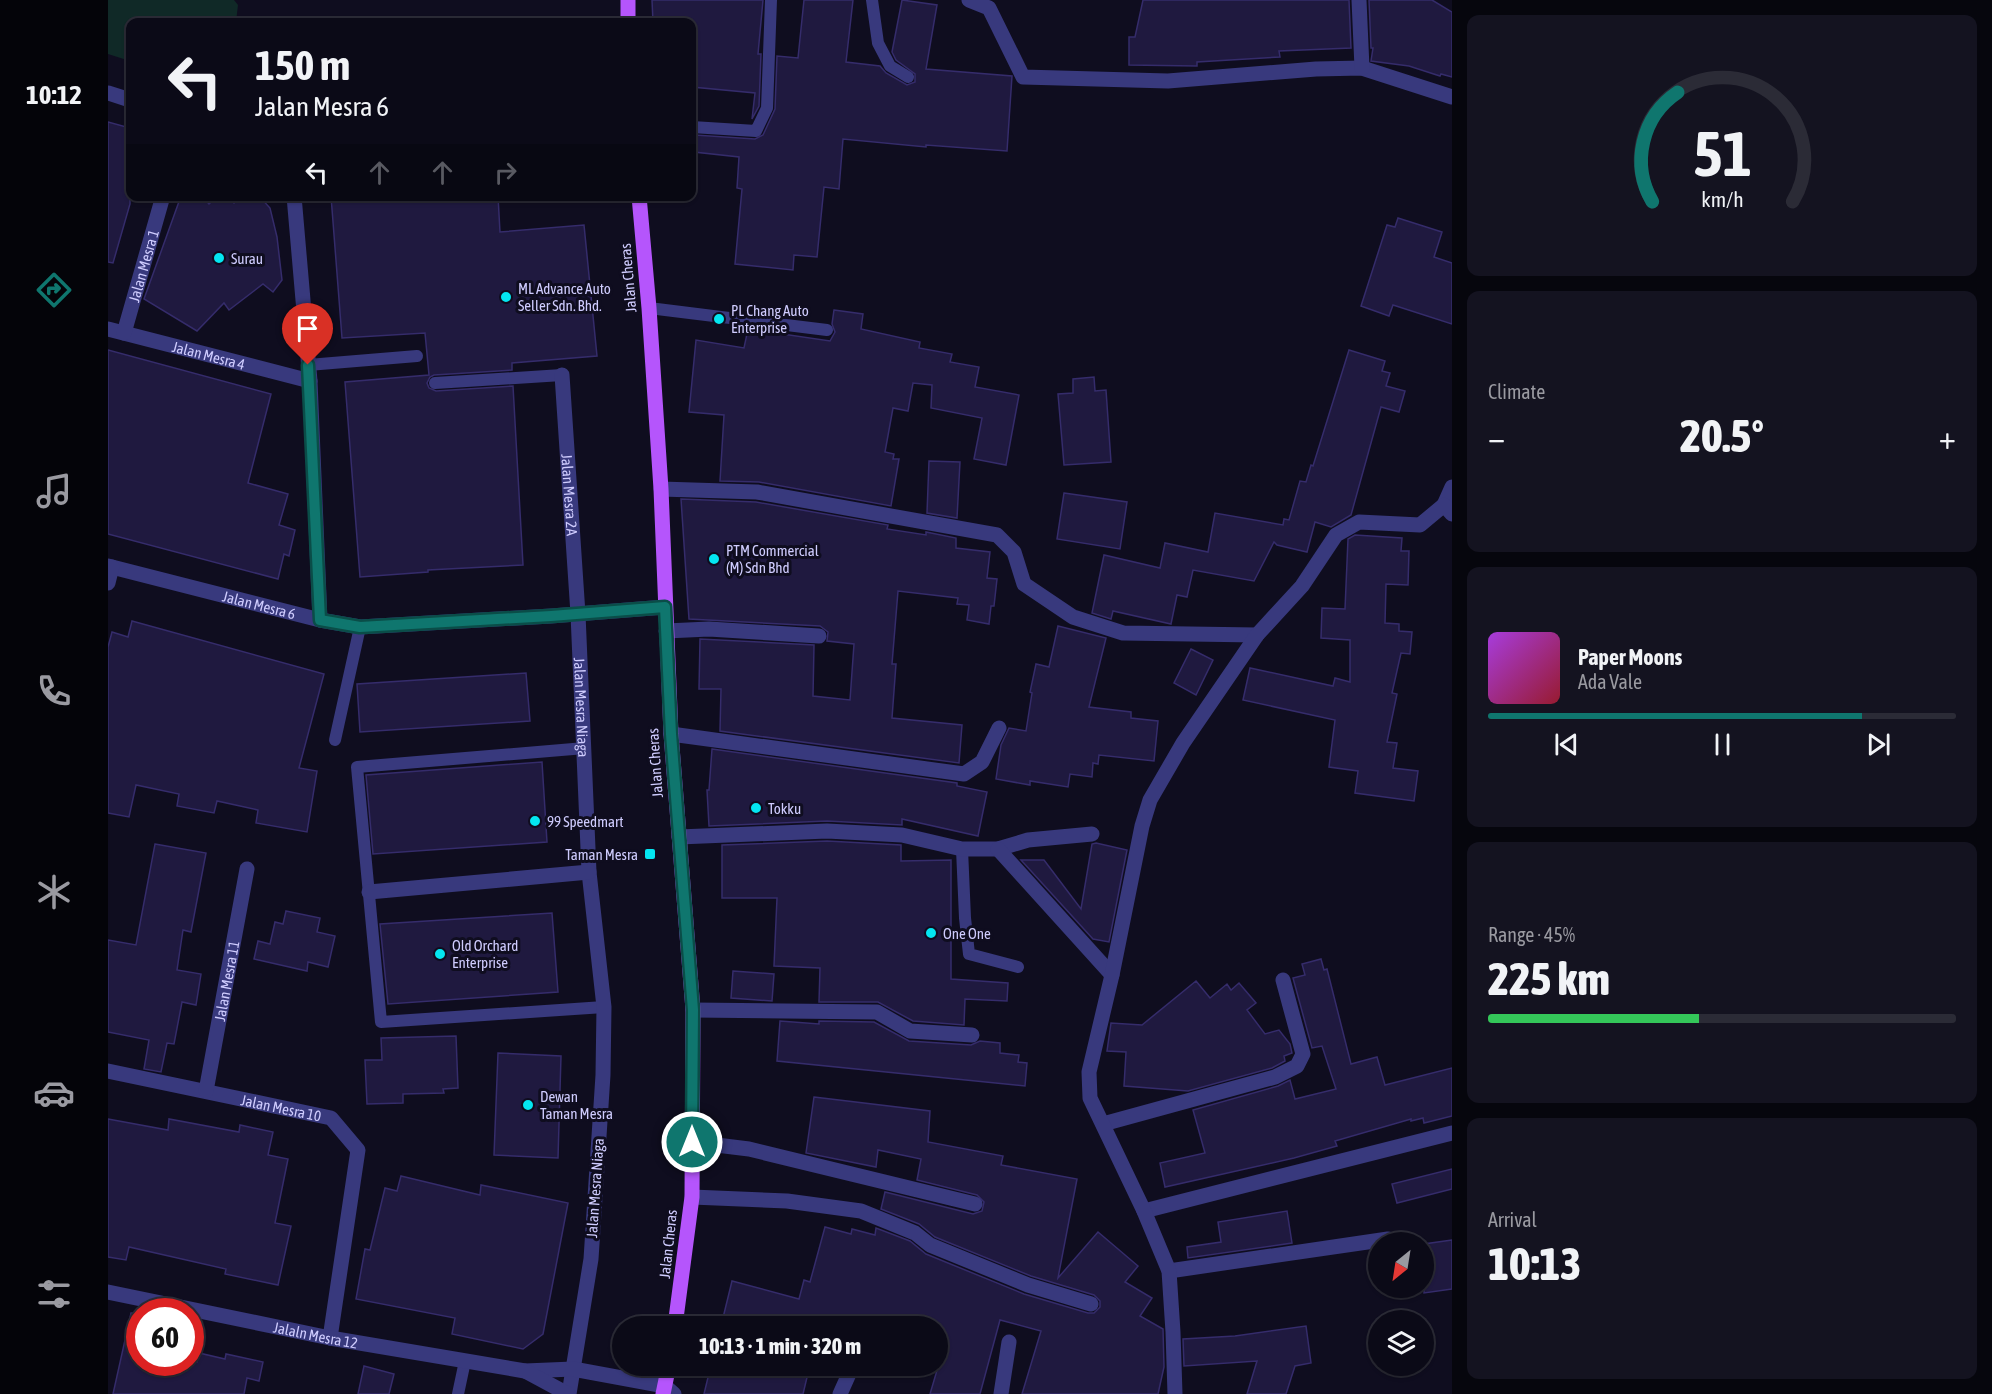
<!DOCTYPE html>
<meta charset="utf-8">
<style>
body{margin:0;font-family:"Asap Condensed",sans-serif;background:#141320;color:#f1f3f6;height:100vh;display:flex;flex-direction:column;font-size:22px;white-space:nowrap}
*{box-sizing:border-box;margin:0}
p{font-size:20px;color:#9a9aa1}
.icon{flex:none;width:33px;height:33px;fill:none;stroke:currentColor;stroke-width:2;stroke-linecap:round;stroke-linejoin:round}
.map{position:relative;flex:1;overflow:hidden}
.panel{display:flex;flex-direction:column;gap:15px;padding:15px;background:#06060d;width:540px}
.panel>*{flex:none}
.hud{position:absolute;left:18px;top:18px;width:570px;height:183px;border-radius:12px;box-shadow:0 2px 4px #0004,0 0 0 2px #2b2b36;background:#0b0a17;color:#f1f3f6;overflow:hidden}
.needle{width:39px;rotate:210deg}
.controls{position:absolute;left:1260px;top:1232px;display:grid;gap:12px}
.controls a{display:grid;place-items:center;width:66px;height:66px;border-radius:50%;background:#0b0a17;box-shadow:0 2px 4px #0004,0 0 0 2px #2b2b36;font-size:30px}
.speed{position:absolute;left:18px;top:1298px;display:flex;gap:12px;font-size:30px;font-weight:700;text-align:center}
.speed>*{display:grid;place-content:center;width:78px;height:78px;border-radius:50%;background:#0b0a17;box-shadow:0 2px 4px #0004,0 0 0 2px #2b2b36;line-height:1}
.speed .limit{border:9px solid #d22;background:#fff;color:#111}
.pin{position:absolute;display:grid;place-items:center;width:51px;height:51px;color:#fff;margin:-62px -26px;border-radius:50% 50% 50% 0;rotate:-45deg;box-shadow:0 0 6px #0007}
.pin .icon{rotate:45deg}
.me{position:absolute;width:66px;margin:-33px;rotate:0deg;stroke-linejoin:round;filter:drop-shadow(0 0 4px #0008)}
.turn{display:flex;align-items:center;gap:21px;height:126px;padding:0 30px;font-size:27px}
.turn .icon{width:78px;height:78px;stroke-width:2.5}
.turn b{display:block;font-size:42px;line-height:51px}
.lanes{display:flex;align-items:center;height:57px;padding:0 30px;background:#0003;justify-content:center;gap:30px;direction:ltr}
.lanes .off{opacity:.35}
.big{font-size:45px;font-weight:800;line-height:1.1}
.panel .tile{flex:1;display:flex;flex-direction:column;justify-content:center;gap:9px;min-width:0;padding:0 21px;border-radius:12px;background:#141320}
.panel .dial{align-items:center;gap:0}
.dial svg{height:156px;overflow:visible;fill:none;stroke:#2b2b36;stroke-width:7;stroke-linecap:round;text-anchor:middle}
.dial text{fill:#f1f3f6;stroke:none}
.song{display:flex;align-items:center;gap:18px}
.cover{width:72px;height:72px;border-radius:9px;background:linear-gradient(135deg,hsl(280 70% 55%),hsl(350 70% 35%))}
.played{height:6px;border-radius:3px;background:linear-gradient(90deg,#0f766e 80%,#2b2b36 80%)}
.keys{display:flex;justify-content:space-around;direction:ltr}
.heat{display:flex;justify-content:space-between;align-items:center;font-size:33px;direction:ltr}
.charge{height:9px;border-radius:4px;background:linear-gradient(90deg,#34c759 45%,#2b2b36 0)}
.trip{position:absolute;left:504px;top:1316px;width:336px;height:60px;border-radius:30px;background:#0b0a17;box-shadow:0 2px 4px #0004,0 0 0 2px #2b2b36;font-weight:800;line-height:60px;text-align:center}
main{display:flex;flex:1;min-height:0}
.tabs{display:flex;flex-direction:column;width:108px;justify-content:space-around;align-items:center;background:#040409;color:#9a9aa1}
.tabs .icon{width:42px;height:42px}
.tabs .current{color:#0f766e}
.tabs b{font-size:27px;color:#f1f3f6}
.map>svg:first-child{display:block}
</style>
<main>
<nav class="tabs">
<b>10:12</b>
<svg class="icon current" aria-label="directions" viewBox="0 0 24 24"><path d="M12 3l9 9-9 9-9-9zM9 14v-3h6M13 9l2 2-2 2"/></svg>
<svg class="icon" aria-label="music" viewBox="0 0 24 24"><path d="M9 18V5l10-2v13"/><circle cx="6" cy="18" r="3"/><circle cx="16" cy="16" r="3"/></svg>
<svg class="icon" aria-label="phone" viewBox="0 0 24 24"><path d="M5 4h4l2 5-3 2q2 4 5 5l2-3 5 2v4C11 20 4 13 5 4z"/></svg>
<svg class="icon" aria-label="climate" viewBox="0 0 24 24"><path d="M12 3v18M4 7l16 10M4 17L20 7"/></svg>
<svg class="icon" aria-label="car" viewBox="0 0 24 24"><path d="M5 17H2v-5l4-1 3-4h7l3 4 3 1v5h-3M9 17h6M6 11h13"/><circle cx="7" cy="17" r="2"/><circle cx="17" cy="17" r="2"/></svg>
<svg class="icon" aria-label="filters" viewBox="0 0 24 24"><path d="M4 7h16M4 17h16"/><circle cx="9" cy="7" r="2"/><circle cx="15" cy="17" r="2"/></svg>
</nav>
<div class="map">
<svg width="1344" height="1394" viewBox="0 0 1344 1394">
<rect width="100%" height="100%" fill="#0f0d1f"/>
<path fill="#102927" d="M0,0H126L130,5L128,22H22V61L0,54Z"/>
<g fill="#1f193f" stroke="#352c6b" stroke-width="1.5">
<path d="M544,0H655L650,54H653L651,106L644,119L647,93L584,87V22H545Z"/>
<path d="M696,0H745L738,62L772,66L778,73L799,85L807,82V74L788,60L784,52L794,0L829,5L818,69L904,76L899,151L818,145V147L735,139L731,189L716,187L709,257L686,255L685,270L627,264L634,189L629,188L631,157L586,152L587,135L647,139L655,135L667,109L669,56L690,58Z"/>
<path d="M1035,0H1241L1243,48L1171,51L1172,57L1089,62V66L1021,65V37H1027Z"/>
<path d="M1261,0H1324L1344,12V77L1333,74L1332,76L1301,66L1263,61L1265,48H1263Z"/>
<path d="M0,122L22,128V204L5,263L0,262Z"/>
<path d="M73,196H94L101,204L110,196H120L126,203L136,196H151L162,208L169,237L174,280L165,292L155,284L121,310L116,303L89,331L36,299Z"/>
<path d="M223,196H390L392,232L476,225L489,356L404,363V370L326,375L322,377L319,383L321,388L328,391L405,386L415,565L320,570V572L252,577L237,382L321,375L317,333L234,338Z"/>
<path d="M1290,218L1334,232L1326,257L1344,263V324L1285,305L1281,316L1253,306L1279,225L1287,227Z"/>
<path d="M726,310L755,314L753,329L812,342L811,348L844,354L842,362L871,367L867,387L911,395L898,465L866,459L874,418L823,408L824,385L805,383L800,411L785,408L777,452L786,454L785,459H791L783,506L651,482L612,481L616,415L581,412L588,340L636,348L640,329L722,341L727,332L724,324Z"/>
<path d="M0,350L163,394L140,483L180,494L171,525L187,530L181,556L176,554L170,579L0,534Z"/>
<path d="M1241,350L1277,361L1274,371L1282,373L1278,386L1297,391L1291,412L1273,407L1243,515L1223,527L1207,522L1199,552L1169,545L1166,542L1146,581L1085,570L1079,597L1069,595L1063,624L1005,611L1003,619L984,613L996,555L1052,568L1057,543L1100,552L1107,513L1175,525L1176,519L1181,520L1192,481L1198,482L1203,465L1205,466Z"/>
<path d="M986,377L987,391L998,390L1003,462L956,465L950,394L965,393V379Z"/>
<path d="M821,461L852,462L849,518L819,513Z"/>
<path d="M956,493L1019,502L1012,549L949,539Z"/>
<path d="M573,499L648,502L780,525L779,529L818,535V532L848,538V548L882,552L879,578L889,579L886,606H883L881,624L859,620L861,605L849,604L850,598L790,591L784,664H788L784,718L854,725L851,763L612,731L613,689H591L592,639L706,645L705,696L742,700L746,644L719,641L720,632L712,626L581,619Z"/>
<path d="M1247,535L1294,538L1293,551H1301L1300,585L1278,584L1277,623L1291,624V631L1304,632L1302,654L1293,653L1284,693L1289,694L1279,742L1289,743L1285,768L1310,771L1306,801L1247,793L1250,771L1221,767L1227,720L1135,700L1142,668L1225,686L1227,678L1242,682V640L1213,638L1214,608L1237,609L1240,539Z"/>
<path d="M24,621L216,674L191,768L209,771L199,832L148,823L150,810L109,801L106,813L69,806L71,794L28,785L21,817L0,813V647L4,632L20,637Z"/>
<path d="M950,626L998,638L981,707L1023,712V718L1050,721L1046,761L991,755L990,764L985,763L984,777L962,774L960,787L922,781V785L888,779L893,745L901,728L918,731L924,693L922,692L928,664L941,667Z"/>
<path d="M1083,649L1105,660L1088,695L1066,683Z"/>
<path d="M418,673L422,721L252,732L249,684Z"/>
<path d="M604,749L849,783V786L879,792L870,836L794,819V825L719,821L601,826L599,790H601Z"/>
<path d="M434,762L439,842L265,854L258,775Z"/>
<path d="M719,841L793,845V861L843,860V979L900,983L899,1001L857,999L856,1025L805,1021L770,1002H711L712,968L666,966L669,898H614V845Z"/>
<path d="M988,843L1019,850L1001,942L985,939L913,860H936L973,909L984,844Z"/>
<path d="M47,844L98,853L83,932L75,930L69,970L93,974L88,1005L74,1002L66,1044L59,1043L53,1072L36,1069L41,1040L0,1032V940L28,945Z"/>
<path d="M178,911L212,918L209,932L227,936L220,967L200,962L199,971L146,959L150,941L162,944L167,922L175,924Z"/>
<path d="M444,913L450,992L280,1004L272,924Z"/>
<path d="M1213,959L1216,970L1219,969L1243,1064L1269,1057L1277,1085L1344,1068V1116L1316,1123L1315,1118L1303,1121V1119L1227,1141L1229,1146L1186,1158L1057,1187L1052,1163L1097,1153L1085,1110L1170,1086L1182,1080L1187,1099L1228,1089L1214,1046L1204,1048L1185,978L1197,975L1194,964Z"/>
<path d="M625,971L666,974L664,1001L623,998Z"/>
<path d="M1088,981L1102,998L1119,984L1123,990L1131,983L1148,1003L1139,1010L1157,1034L1171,1030L1182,1044L1184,1053L1176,1056L1177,1061L1164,1068L1080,1091L1016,1086L1018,1052L999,1051L1003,1023L1034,1025Z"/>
<path d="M672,1021L711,1024V1021L766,1022L801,1041L863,1045L872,1041L892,1043V1053L911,1055L910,1062L919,1063L917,1086L669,1061Z"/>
<path d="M348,1036L350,1088L335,1089L336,1093L295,1094V1103L259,1104L257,1060H274L273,1038Z"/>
<path d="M390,1053L453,1056L450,1158L386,1155Z"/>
<path d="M706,1097L822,1111L820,1142L895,1156L893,1165L969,1179L950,1278L990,1232L1030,1266L1017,1282L1044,1298L1032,1316L1055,1329L1056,1367L1050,1394H914L933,1331L892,1320L872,1394H822L830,1367V1326H613L624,1281L691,1299L696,1280L702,1282L717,1227L743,1234L744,1229L767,1235L768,1228L802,1241L818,1254L916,1294L980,1313H986L992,1307V1301L986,1295L923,1276L827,1237L811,1224L773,1209L777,1192L865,1214L874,1211L876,1202L869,1195L809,1180L813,1159L770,1150L768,1167L698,1153Z"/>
<path d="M0,1119L60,1130L61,1119L131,1132L132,1125L165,1132L160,1155L180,1159L167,1223L183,1226L170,1285L117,1274L118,1269L21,1247L18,1260L0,1257Z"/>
<path d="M1344,1169V1189L1289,1203L1284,1184Z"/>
<path d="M293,1176L372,1195L373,1185L460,1203L435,1334L415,1349L344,1334L347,1318L248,1299L257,1249L262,1250L277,1188L289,1191Z"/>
<path d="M1179,1211L1184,1243L1080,1258L1079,1247L1113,1242L1110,1222Z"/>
<path d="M1344,1240V1289L1316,1293V1244Z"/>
<path d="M23,1313L32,1314V1362H89L91,1353L117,1359L118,1354L155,1362L151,1381L139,1378L136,1394H5Z"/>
<path d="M1198,1326L1203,1363L1187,1366L1178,1394H1139L1149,1361L1076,1366L1075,1339L1127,1336Z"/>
<path d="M603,1365H702L695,1394H596Z"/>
<path d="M256,1366L286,1374L281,1394H250Z"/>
</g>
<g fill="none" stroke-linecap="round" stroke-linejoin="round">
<g stroke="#38397d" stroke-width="12">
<path d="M764,0L770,43L782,66L800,77"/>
<path d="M584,127L648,131L659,108L663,0"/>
<path d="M541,308L719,330"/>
<path d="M200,365L309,356"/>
<path d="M327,383L454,375"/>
<path d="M227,740L252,627"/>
<path d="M477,748L249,767L273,1022L496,1007"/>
<path d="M854,849L857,918L861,954L910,967"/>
<path d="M350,1394L357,1361"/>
</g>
<g stroke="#38397d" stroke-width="15">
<path d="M861,0L881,8L915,77L1060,81L1208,69L1254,68L1344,97"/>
<path d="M1251,0L1254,68"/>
<path d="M0,93L22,100"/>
<path d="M186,196L202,381L212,620"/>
<path id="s1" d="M0,329L202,381"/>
<path id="s2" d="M16,333L55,196"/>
<path id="s3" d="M454,375L470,614L481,872L496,1007L495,1075L483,1259L461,1394"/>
<path d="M553,489L649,492L889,535L906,552L916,584L965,617L1015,633L1149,635"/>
<path d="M1336,505L1344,487"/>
<path id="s4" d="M0,566L212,620L252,627L443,616L557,607"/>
<path d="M0,583L4,567"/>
<path d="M558,631L601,629L711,636"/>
<path d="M563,734L856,774L874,762L891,728"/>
<path d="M571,837L719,831L794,835L854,849H890L920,840L984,834"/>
<path d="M890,849L1004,975"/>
<path d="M261,892L481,872"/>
<path d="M585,1010L769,1012L802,1031L864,1035"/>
<path id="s5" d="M0,1071L223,1118L250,1150L222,1338"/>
<path id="s6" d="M98,1091L139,869"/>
<path d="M995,1124L1167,1077L1189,1066L1195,1054L1175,980"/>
<path d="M584,1142L641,1149L867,1204"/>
<path d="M584,1197L679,1201L753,1211L807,1233L822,1245L920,1285L983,1304"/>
<path d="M1036,1211L1344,1133"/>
<path d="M1061,1271L1280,1239"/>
<path id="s7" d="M0,1292L222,1338L417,1371L465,1369L557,1386L566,1394"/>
<path d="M417,1371L460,1394"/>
<path d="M732,1394L745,1365"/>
<path d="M893,1394L901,1342"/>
<path d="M1067,1394L1065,1332L1061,1271L1036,1211L982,1098L981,1072L1004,975L1034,826L1042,800L1075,743L1149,635L1194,586L1228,535L1251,522L1312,525L1336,505L1344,514"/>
</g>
<g stroke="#b555fc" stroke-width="15">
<path d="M520,0V22"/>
<path d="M531,196L541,308L553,489L563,734L585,1010L584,1197L567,1326"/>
<path d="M555,1394L561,1365"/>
</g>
</g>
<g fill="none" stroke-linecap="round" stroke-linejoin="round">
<g stroke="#0a4d48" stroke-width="15">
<path id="route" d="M200,365L212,620L252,627L443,616L557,607L563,734L585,1010L584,1142"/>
</g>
<use href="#route" stroke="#0f766e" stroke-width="10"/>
</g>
<g fill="#04e6f1" stroke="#0f0d1f" stroke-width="2">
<circle cx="111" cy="258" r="6"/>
<circle cx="398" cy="297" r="6"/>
<circle cx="611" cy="319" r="6"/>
<circle cx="606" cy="559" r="6"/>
<circle cx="648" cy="808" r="6"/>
<circle cx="427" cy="821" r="6"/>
<rect x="536" y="848" width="12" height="12" rx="3"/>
<circle cx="823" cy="933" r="6"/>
<circle cx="332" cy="954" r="6"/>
<circle cx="420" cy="1105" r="6"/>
</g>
<g text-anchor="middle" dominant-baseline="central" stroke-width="6" stroke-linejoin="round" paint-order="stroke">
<g font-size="15" fill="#cfccfe" stroke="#0f0d1f" text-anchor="start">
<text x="123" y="258">Surau</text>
<text x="410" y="288">ML Advance Auto<tspan x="410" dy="17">Seller Sdn. Bhd.</tspan></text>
<text x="623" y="310">PL Chang Auto<tspan x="623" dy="17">Enterprise</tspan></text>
<text x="618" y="550">PTM Commercial<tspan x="618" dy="17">(M) Sdn Bhd</tspan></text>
<text x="660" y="808">Tokku</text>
<text x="439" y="821">99 Speedmart</text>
<text x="530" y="854" text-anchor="end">Taman Mesra</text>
<text x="835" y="933">One One</text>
<text x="344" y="945">Old Orchard<tspan x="344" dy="17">Enterprise</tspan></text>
<text x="432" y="1096">Dewan<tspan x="432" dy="17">Taman Mesra</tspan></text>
</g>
<g font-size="15" fill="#cfccfe" stroke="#0f0d1f">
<text stroke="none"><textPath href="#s2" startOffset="70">Jalan Mesra 1</textPath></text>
<text transform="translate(520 278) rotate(-95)">Jalan Cheras</text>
<text stroke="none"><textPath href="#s1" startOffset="104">Jalan Mesra 4</textPath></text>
<text stroke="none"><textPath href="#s3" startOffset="120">Jalan Mesra 2A</textPath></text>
<text stroke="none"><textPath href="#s4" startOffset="156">Jalan Mesra 6</textPath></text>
<text stroke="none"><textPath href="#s3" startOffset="333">Jalan Mesra Niaga</textPath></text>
<text transform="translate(547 763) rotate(-94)">Jalan Cheras</text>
<text stroke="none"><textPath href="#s6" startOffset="112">Jalan Mesra 11</textPath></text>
<text stroke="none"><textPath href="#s5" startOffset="177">Jalan Mesra 10</textPath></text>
<text transform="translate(487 1188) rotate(-86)">Jalan Mesra Niaga</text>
<text transform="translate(560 1244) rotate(-84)">Jalan Cheras</text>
<text stroke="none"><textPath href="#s7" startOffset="212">Jalaln Mesra 12</textPath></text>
</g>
</g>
</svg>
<div class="controls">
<a><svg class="needle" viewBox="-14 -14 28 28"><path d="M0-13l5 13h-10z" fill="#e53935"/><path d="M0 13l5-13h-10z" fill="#9a9aa1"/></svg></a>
<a><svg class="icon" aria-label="layers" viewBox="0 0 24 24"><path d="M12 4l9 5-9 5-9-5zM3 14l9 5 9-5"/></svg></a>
</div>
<div class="speed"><div class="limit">60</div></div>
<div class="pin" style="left:200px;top:365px;background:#d93025"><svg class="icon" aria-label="arrive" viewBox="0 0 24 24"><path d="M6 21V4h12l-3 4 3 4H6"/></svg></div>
<svg class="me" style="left:584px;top:1142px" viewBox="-20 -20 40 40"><circle r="17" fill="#0f766e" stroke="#fff" stroke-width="3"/><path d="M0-11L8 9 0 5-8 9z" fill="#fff"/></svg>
<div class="trip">10:13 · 1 min · 320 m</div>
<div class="hud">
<div class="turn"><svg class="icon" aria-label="left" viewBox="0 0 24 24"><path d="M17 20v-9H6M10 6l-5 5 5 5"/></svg><div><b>150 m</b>Jalan Mesra 6</div></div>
<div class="lanes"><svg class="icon" aria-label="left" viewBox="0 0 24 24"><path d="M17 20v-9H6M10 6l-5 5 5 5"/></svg><svg class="icon off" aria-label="ahead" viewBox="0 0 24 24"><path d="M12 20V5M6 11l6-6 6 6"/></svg><svg class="icon off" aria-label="ahead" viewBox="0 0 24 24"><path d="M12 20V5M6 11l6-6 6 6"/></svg><svg class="icon off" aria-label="right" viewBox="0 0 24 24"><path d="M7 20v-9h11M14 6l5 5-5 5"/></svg></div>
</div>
</div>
<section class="panel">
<div class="tile dial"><svg viewBox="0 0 100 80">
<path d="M14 69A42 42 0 1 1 86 69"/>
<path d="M14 69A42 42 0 0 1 27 13" stroke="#0f766e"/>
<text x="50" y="56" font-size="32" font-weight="700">51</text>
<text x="50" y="72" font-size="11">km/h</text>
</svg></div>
<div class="tile"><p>Climate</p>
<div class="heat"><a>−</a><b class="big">20.5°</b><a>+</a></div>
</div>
<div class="tile">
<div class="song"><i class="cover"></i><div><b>Paper Moons</b><p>Ada Vale</p></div></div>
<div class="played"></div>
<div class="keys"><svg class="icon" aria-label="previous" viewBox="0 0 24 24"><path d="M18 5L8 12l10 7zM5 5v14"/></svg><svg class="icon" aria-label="pause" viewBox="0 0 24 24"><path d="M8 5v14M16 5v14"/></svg><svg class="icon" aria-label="next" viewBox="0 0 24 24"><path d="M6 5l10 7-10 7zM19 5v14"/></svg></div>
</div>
<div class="tile"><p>Range · 45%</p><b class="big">225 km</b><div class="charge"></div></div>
<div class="tile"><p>Arrival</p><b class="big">10:13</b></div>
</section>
</main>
